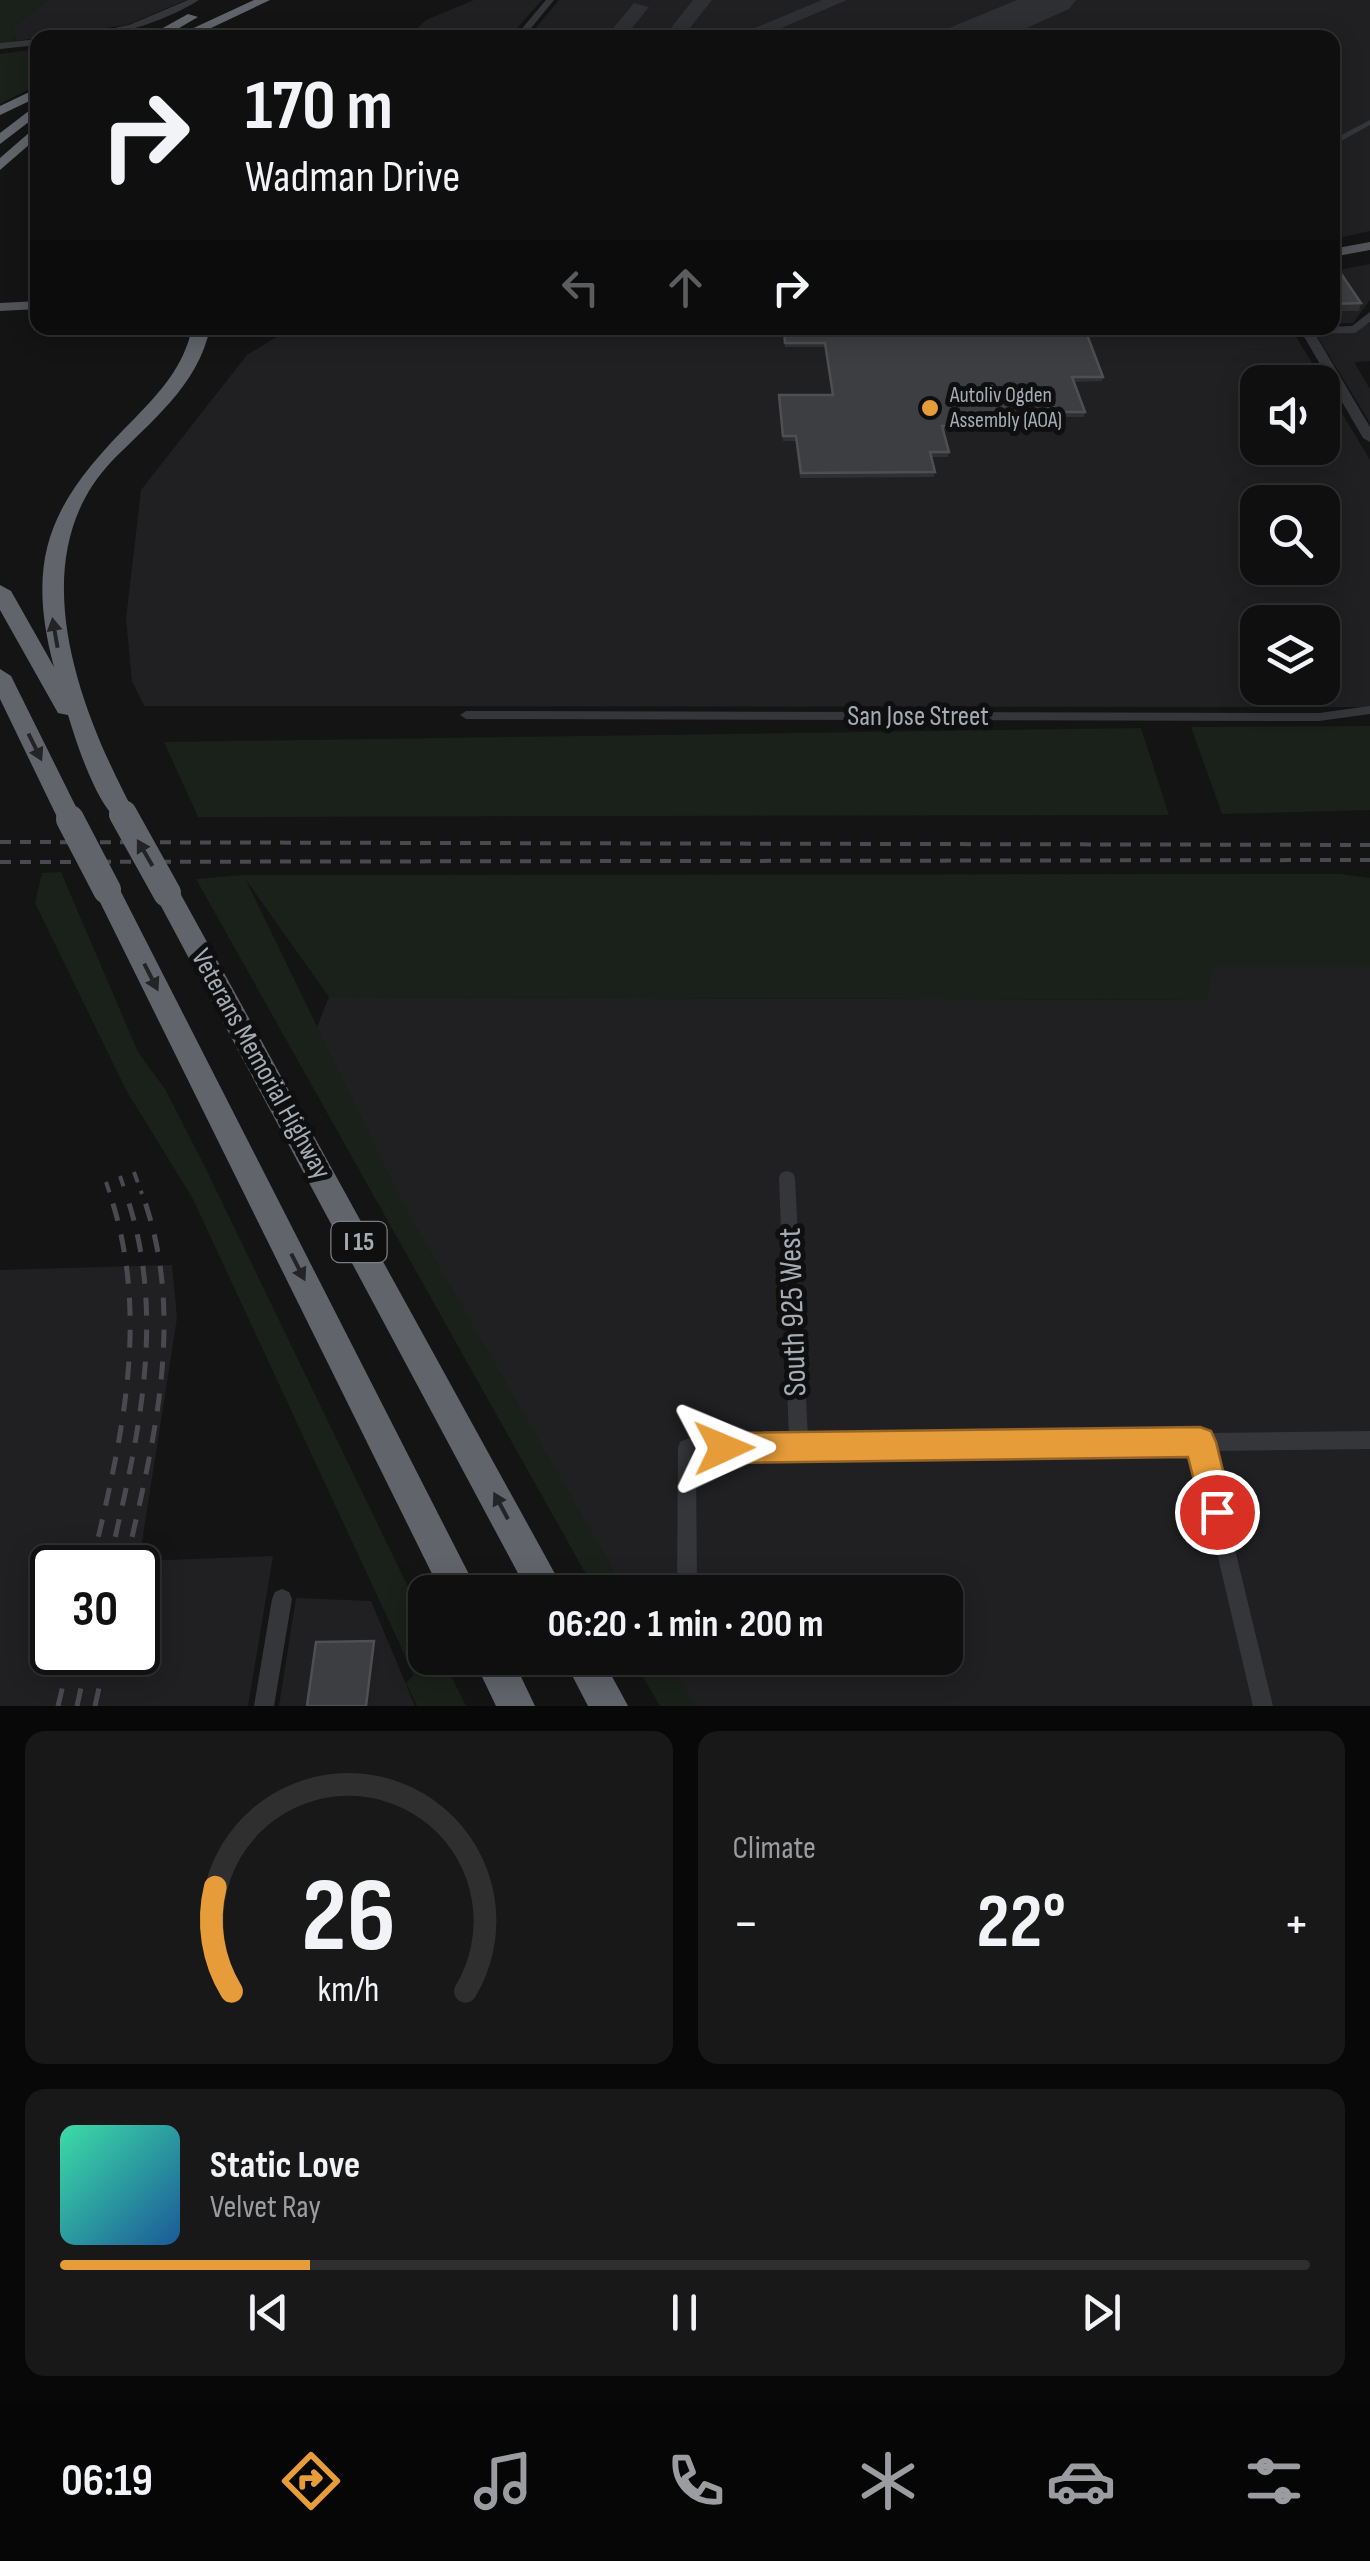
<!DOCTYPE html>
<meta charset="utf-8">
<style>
body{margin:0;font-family:"Sofia Sans Condensed",sans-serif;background:#181819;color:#f1f3f6;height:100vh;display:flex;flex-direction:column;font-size:38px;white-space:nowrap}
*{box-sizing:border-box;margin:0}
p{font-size:32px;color:#9b9c9f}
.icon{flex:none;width:55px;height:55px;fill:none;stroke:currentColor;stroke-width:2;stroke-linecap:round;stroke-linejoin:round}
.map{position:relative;height:1706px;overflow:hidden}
.side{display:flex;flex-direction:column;gap:25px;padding:25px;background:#080809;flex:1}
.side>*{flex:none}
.guide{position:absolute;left:30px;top:30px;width:1310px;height:305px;border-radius:20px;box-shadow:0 5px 25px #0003,0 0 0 2px #2f2f30;background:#0f0f10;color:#f1f3f6;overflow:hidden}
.fabs{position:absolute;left:1240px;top:365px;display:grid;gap:20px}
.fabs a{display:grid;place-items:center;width:100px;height:100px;border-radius:20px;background:#0f0f10;box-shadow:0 5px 25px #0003,0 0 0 2px #2f2f30;font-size:50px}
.speed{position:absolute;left:30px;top:1545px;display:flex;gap:20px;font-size:50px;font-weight:700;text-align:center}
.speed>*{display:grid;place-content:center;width:130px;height:130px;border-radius:50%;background:#0f0f10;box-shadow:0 5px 25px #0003,0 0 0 2px #2f2f30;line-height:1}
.speed .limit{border:5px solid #111;border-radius:15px;background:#fff;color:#111}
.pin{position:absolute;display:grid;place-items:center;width:85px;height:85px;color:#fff;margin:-42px;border:5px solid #fff;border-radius:50%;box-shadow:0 2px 10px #0007}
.me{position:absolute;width:110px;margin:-55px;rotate:89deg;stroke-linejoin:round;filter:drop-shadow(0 0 8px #0008)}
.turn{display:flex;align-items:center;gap:35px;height:210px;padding:0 50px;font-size:45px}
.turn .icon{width:130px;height:130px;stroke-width:2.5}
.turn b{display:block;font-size:70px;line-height:85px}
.lanes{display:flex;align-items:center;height:95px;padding:0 50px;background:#0003;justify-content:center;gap:50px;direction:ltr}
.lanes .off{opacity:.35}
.big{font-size:75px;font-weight:700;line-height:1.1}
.side .widget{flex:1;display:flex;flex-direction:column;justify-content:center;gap:15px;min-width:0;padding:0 35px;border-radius:20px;background:#181819}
.side .dial{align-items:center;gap:0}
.dial svg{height:260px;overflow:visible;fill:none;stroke:#2f2f30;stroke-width:7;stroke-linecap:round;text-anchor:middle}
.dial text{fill:#f1f3f6;stroke:none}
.song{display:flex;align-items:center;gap:30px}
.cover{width:120px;height:120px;border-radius:15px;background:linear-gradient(135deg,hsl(160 70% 55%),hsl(210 70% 35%))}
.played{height:10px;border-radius:5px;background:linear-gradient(90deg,#e79c3a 20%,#2f2f30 20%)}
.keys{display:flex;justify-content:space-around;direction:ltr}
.heat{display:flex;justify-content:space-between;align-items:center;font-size:55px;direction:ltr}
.side .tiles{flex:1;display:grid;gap:25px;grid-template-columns:1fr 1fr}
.widget:last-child{grid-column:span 2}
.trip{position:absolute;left:408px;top:1575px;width:555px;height:100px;border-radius:20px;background:#0f0f10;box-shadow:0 5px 25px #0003,0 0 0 2px #2f2f30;font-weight:700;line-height:100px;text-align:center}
.tab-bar{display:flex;height:160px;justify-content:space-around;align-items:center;background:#060606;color:#9b9c9f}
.tab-bar .icon{width:70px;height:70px}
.tab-bar .selected{color:#e79c3a}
.tab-bar b{font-size:45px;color:#f1f3f6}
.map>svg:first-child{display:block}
</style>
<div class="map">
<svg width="1370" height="1706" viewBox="0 0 1370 1706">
<rect width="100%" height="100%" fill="#141415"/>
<g fill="#202022" fill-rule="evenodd">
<path d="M48,0H186L127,25L16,41L13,28Z"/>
<path d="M474,0H542L509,37H408L426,20Z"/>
<path d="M559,0H1370V231L1333,239L1332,38H527Z"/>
<path d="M1370,264V300L1353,323H1333V271Z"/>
<path d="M1370,323V361L1354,362L1370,389V423L1316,334L1347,333Z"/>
<path d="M291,328H1291L1370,460V707L144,706L132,681L126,619L141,490L247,355ZM1258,382H1322V448H1258ZM1258,502H1322V568H1258ZM1258,622H1322V688H1258Z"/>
<path d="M1212,967H1370V1706H682L652,1658H945V1592H612L523,1448L313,1037L329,997L1206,1000Z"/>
<path d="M172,1265L177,1318L139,1561L273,1556L248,1706H0V1270ZM52,1568H138V1652H52Z"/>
<path d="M296,1598L371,1601L415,1706H279Z"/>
</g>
<g fill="#1a201a">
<path d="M0,0H49L13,28L16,41L0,43Z"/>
<path d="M37,49V85L0,104V54Z"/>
<path d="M1370,726V810L1222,814L1191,727Z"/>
<path d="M1141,728L1169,815L198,817L164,742Z"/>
<path d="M61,872L138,1052L165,1089L204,1165L425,1622V1658H442L466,1706H417L406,1683L414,1675L193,1199L126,1090L35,903L42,873Z"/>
<path d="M1340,874L1370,878V967H1213L1207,1000L329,997L246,880L402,1202L626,1592H596L196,879L243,875Z"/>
<path d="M632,1658H666L697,1706H660Z"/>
</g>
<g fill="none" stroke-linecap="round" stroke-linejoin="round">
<g fill="#2e2f32" fill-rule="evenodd">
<path d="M693,0H712L682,38H663Z"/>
<path d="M822,0H847L758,38H731Z"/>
<path d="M634,3L649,7L624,38H605Z"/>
</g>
<path fill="#2e2f32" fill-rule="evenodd" d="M1017,0H1076L1069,9L1004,38H943L949,28Z"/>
<g fill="#35363a" fill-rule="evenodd">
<path d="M1370,120V125L1332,146V140Z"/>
<path d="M1370,706V714L1319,721L466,719L460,715L466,711L1319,713Z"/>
<path d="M787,1171L793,1173L795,1178L808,1438L1370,1431V1449L1211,1451L1273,1706H1253L1193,1451L696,1457L697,1592H677L678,1448L680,1442L687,1439L789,1438L779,1178L781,1173Z"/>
<path d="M282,1589L289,1592L292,1599L274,1706H254L272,1599L275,1592Z"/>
</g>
<g fill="#35363a" fill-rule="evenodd">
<path d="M188,0H199C160,24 112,38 66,38L129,25Z"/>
<path d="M546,0H554L523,38H514Z"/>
<path d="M38,39V45L0,49V43Z"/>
<path d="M1370,312V322L1355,333L1315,334L1370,427V442L1363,438L1299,328L1352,326Z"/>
</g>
<g fill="#515359" fill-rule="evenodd">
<path d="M1370,242V250L1332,257V249Z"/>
<path d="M38,301V309L0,311V303Z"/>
</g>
<g fill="#61656b" fill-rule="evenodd">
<path d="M254,0H270L190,38H172Z"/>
<path d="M188,14L198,17L162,38H145Z"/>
<path d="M38,88V97L0,115V106Z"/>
<path d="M38,104V115L0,144V133Z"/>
<path d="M38,125V137L0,170V158Z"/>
<path d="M192,328H210C198,386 150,422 111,462C19,560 81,713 135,814L123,822C99,815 75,738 68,715L58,713L0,610V585L11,591L54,667C23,551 55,498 135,418C161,391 184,366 192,328Z"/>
<path d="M0,669L11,676L82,819L79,825L70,827L58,819L0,699Z"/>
<path d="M107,881L120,890L478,1592H441L94,890Z"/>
<path d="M167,884L180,893L565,1592H528L154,893Z"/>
<path d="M473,1658H512L535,1706H496Z"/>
<path d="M563,1658H602L628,1706H588Z"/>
</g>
<g stroke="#484a4f" stroke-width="4" stroke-dasharray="11 9" stroke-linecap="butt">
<path d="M0,842L1370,845"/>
<path d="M0,862L1370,860"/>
<path d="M134,1172L142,1194"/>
<path d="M120,1176L126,1194"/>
<path d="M106,1182L110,1194"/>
</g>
<g stroke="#484a4f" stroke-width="5" stroke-dasharray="18 14" stroke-linecap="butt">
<path d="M91,1568C121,1441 152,1319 109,1191"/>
<path d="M108,1568C137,1443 169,1317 125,1191"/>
<path d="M125,1568C153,1444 188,1315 141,1191"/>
<path d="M58,1706L71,1652"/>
<path d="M77,1706L89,1652"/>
<path d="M95,1706L107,1652"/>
</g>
<g stroke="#61656b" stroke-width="28">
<path d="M123,814L167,893"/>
<path d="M70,819L107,890"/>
</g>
</g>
<g fill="#303033">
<path d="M1332,275L1361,303L1359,311H1332Z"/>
<path d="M995,328L1103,377L1102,381L1074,382L1085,412L1084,417H1060V426L944,430L949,452L948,457H931L935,472L934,477L800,478L796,441H783L779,400L832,395L825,347H785L784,329L852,334L994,333Z"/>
</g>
<path fill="#1f1f21" d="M374,1641L379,1657L374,1706H366Z"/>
<g fill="#3d3e41" stroke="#4d4f53" stroke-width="2.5">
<path d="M1332,275H1342L1361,303L1332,304Z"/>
<path d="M851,328L852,334L996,333L995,328L1086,332L1103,377H1072L1085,412H1058L1061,421L942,426L949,452H930L935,472L801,473L796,436H783L779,395H833L825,343H785L784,329Z"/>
<path d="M374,1641L366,1706H307L316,1642Z"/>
</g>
<defs><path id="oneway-solid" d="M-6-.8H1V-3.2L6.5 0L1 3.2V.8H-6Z" transform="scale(2.5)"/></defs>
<g fill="#242427">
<use href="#oneway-solid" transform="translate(55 633) rotate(-100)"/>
<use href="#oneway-solid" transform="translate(35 747) rotate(64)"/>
<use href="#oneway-solid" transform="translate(145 853) rotate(-120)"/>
<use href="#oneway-solid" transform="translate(151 977) rotate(63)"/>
<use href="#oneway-solid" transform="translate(298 1267) rotate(63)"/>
<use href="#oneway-solid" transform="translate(501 1506) rotate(-118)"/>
</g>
<path fill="#e79c3a" stroke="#966526" stroke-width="2.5" d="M1200,1427L1211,1431L1216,1442L1233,1512L1228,1523L1217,1528L1205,1523L1188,1457L724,1463L713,1458L709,1448L713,1437L724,1433Z"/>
<circle fill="#e79c3a" stroke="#0f0f10" stroke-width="4" cx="930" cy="408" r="10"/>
<g text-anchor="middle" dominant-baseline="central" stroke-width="10" stroke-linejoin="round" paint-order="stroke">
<g font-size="22" fill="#a6acb5" stroke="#0f0f10" text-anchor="start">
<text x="950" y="395">Autoliv Ogden<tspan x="950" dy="25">Assembly (AOA)</tspan></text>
</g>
<rect fill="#0f0f10" stroke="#797d84" stroke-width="2.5" x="331.5" y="1222" width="55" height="40" rx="8"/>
<g font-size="25" font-weight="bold" fill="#a6acb5">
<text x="359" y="1242">I 15</text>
</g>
<g font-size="28" fill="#a6acb5" stroke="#0f0f10">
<text x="918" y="716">San Jose Street</text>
<text transform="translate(261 1064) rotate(61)">Veterans Memorial Highway</text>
</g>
<g font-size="32" fill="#a6acb5" stroke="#0f0f10">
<text transform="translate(793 1312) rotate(-92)">South 925 West</text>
</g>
</g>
</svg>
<div class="fabs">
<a><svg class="icon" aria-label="sound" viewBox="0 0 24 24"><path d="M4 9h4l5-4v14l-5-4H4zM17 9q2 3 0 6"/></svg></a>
<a><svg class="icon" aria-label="search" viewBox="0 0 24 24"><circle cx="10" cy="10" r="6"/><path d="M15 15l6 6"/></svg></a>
<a><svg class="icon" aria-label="layers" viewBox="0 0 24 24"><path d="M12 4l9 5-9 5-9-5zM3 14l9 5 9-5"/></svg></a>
</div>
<div class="speed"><div class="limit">30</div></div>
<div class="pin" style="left:1217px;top:1512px;background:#d93025"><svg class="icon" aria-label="arrive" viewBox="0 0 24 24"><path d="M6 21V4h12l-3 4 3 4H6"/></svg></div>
<svg class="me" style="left:724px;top:1448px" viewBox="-20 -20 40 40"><path d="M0-17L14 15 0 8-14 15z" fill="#e79c3a" stroke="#fff" stroke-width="4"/></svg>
<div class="trip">06:20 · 1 min · 200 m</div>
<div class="guide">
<div class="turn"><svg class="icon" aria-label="right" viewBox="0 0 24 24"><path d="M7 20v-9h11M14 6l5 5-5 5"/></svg><div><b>170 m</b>Wadman Drive</div></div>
<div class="lanes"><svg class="icon off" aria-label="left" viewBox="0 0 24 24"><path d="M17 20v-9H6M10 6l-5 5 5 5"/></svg><svg class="icon off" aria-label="ahead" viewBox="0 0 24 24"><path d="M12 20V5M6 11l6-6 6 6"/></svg><svg class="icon" aria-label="right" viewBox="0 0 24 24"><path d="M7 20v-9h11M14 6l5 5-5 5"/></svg></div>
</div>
</div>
<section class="side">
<div class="tiles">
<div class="widget dial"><svg viewBox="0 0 100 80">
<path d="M14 69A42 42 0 1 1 86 69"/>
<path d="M14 69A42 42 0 0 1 9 37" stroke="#e79c3a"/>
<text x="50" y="56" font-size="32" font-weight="700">26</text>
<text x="50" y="72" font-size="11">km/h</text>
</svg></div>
<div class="widget"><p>Climate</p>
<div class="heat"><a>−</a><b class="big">22°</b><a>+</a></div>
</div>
<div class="widget">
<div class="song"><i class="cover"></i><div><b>Static Love</b><p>Velvet Ray</p></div></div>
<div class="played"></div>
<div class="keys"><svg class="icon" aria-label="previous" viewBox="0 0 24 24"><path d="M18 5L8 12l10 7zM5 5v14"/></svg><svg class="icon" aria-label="pause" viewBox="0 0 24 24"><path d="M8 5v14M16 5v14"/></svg><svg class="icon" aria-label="next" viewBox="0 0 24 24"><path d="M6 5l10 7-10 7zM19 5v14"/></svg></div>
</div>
</div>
</section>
<nav class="tab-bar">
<b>06:19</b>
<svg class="icon selected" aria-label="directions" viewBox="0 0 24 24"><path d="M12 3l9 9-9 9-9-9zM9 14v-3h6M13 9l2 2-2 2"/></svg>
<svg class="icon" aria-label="music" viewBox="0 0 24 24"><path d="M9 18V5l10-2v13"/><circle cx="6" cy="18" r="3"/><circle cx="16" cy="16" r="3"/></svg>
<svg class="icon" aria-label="phone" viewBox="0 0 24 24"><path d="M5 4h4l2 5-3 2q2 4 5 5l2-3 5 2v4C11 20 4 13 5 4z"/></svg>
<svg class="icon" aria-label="climate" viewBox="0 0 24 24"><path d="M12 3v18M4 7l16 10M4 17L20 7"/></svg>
<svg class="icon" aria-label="car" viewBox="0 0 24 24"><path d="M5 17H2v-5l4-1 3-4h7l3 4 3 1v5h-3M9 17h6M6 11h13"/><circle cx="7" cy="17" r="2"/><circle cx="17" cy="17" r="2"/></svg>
<svg class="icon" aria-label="filters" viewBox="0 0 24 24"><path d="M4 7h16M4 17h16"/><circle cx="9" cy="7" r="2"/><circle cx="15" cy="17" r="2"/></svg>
</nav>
